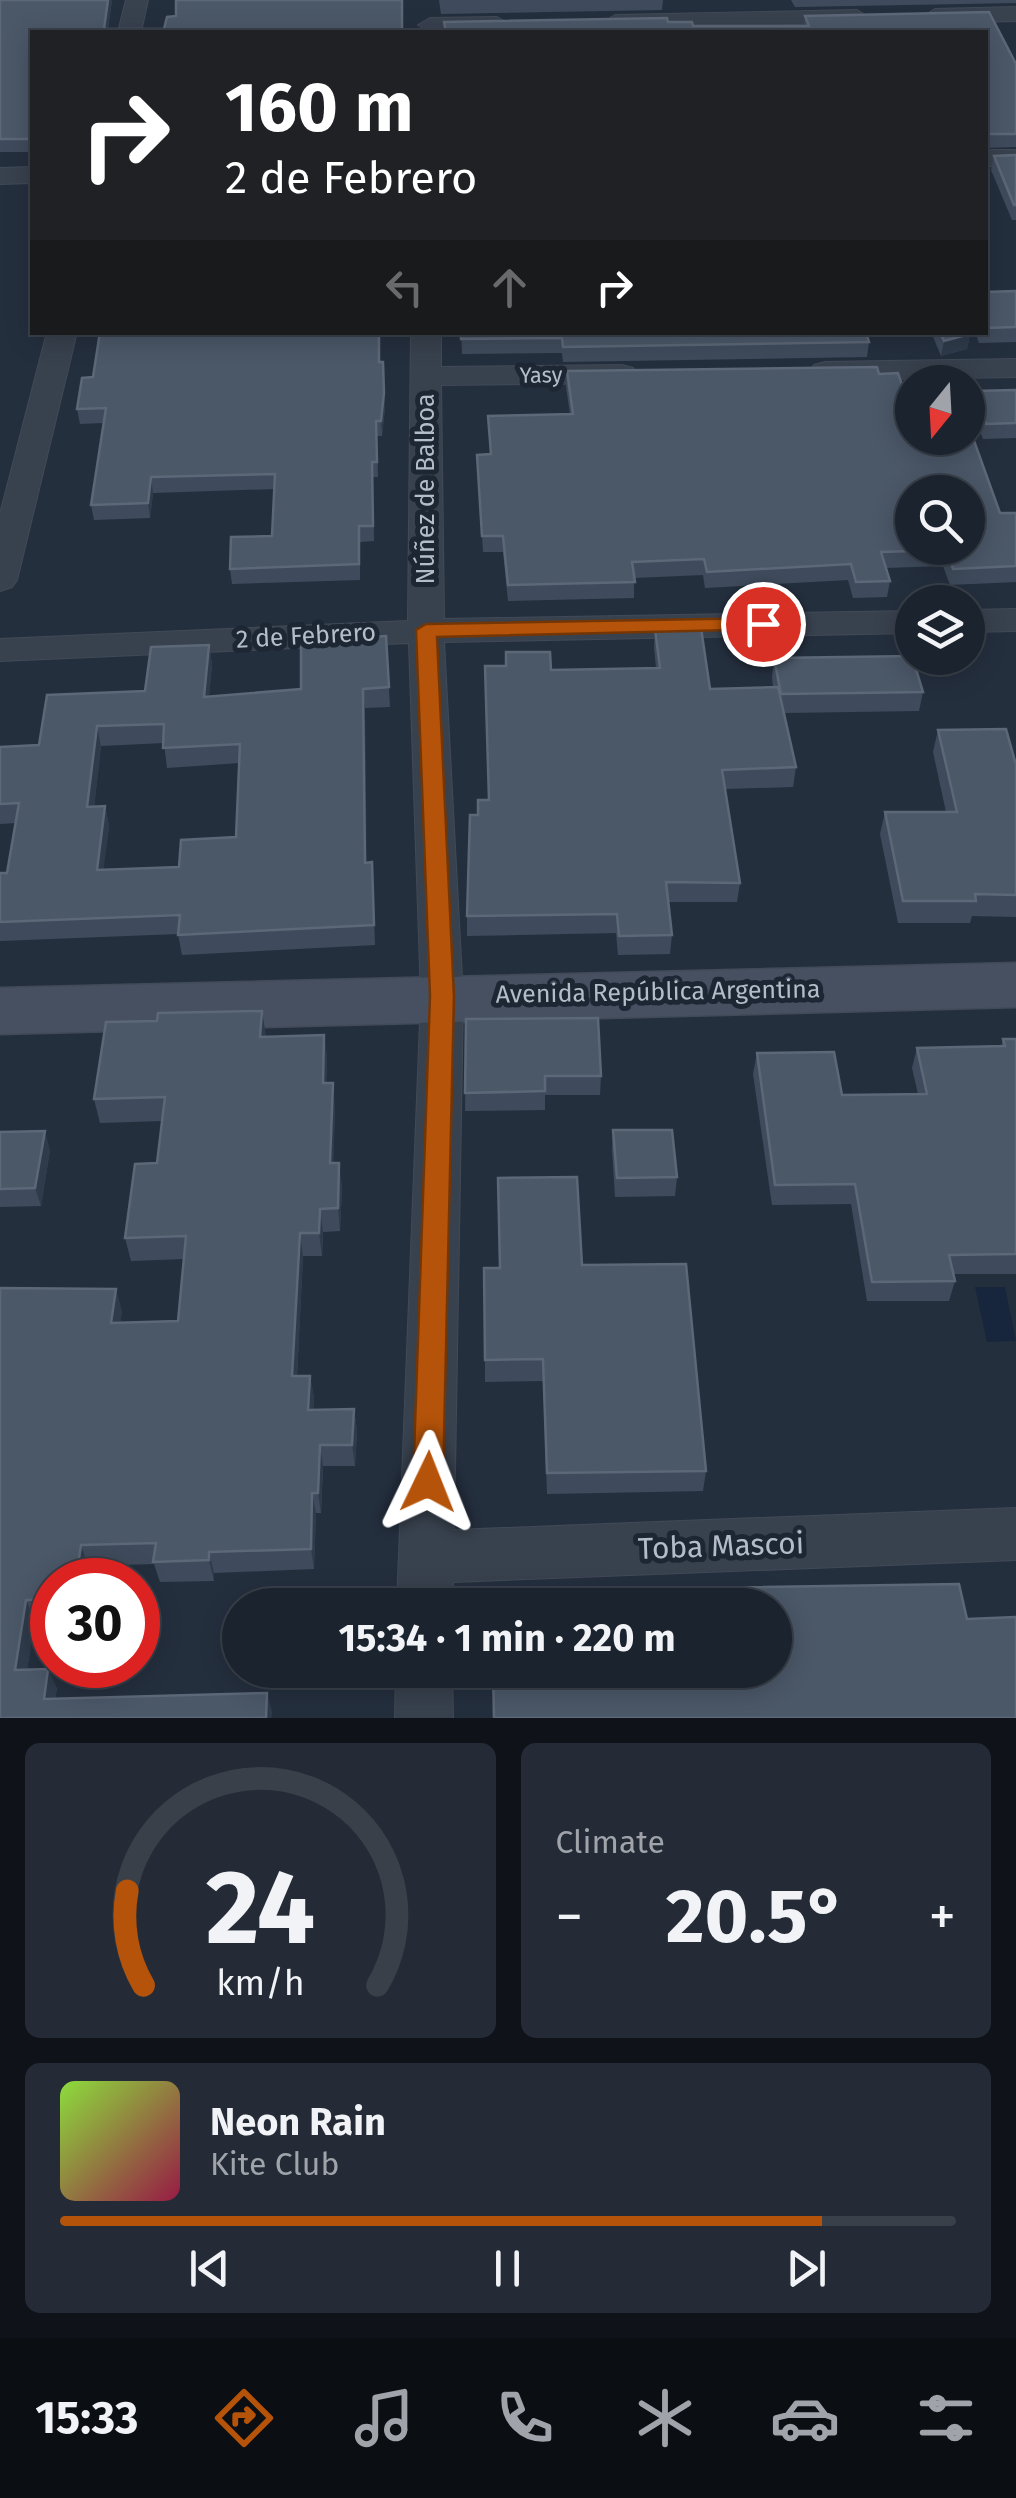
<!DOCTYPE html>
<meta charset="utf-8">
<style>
body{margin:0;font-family:"Fira Sans",sans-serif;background:#242b36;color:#f1f3f6;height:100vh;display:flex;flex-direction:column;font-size:38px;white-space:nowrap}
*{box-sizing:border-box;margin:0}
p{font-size:32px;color:#a0a4aa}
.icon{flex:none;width:55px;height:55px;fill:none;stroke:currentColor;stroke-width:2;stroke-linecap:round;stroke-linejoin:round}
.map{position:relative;height:1718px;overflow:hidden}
.drawer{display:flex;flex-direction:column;gap:25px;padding:25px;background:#0f1319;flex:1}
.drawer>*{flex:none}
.guide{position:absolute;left:30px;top:30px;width:958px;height:305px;border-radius:0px;box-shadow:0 5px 25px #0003,0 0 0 2px #39404a;background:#202124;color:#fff;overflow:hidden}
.needle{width:65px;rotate:198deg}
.buttons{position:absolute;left:895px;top:365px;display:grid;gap:20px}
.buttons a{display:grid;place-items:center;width:90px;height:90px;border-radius:50%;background:#1b232e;box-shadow:0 5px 25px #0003,0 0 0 2px #39404a;font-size:50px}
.speed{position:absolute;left:30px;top:1558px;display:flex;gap:20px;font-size:50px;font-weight:700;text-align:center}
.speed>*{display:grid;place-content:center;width:130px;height:130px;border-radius:50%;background:#1b232e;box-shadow:0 5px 25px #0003,0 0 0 2px #39404a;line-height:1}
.speed .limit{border:15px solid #d22;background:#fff;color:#111}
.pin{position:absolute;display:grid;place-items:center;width:85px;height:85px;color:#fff;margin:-42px;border:5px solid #fff;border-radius:50%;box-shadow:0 2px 10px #0007}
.me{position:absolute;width:110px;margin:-55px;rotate:2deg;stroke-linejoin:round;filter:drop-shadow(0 0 8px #0008)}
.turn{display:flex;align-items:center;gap:35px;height:210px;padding:0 30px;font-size:45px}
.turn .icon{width:130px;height:130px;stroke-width:2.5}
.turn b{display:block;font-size:70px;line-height:85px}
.lanes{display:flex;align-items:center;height:95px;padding:0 30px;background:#0003;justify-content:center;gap:50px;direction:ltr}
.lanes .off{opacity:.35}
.big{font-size:75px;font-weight:700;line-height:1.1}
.drawer .tile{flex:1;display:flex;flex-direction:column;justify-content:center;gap:15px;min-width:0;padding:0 35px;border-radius:15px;background:#242b36}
.drawer .dial{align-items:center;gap:0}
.dial svg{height:260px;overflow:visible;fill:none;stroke:#39404a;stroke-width:7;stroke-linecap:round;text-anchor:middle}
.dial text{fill:#f1f3f6;stroke:none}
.song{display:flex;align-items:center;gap:30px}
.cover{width:120px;height:120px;border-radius:15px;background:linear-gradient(135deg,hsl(90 70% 55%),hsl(340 70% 35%))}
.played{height:10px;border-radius:5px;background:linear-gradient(90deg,#b45309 85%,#39404a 85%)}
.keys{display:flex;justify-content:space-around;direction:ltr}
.heat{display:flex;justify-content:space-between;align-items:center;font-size:55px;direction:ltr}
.drawer .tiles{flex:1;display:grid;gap:25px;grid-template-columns:1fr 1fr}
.tile:last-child{grid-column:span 2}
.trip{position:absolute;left:222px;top:1588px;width:570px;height:100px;border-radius:50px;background:#1b232e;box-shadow:0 5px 25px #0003,0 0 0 2px #39404a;font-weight:700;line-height:100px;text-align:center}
.menu{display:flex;height:160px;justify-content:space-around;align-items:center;background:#0b0e12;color:#a0a4aa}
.menu .icon{width:70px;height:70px}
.menu .selected{color:#b45309}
.menu b{font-size:45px;color:#f1f3f6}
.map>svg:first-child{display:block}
</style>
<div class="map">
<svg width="1016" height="1718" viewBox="0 0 1016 1718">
<rect width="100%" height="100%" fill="#242f3e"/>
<path fill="#17263c" d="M975,1287H1005L1016,1341L987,1342Z"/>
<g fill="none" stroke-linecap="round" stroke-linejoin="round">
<g stroke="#414a57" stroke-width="2">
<g id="minor">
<path d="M126,0H148L141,32H118Z"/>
<path d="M1016,7V21L935,23L924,16L935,9Z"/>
<path d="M857,10L868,17L865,22L615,29L604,22L615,15Z"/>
<path d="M497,17L509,24L505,29L430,32L418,25L430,18Z"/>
<rect x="985" y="150" width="31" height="16"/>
<path d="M32,167V183L0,184V168Z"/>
<path d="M47,332H77L17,580L12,587L0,591V514Z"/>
<path d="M411,332H441V367L622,365L633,368L637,374L633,380L622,383L441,385L444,619L912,611V633L444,642L463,997L454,1530L1016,1508V1560L453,1582V1605H397L421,997L409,643L0,661V639L408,621Z"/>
<path d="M1016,359V377L825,380L814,377L810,371L814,365L825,362Z"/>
<path d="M1016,609V631L968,632V610Z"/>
<path d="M396,1670H452L453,1718H395Z"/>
</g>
</g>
<g stroke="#414a57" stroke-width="3">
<path id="secondary" d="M1016,963V1007L0,1034V988Z"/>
</g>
<use href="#minor" fill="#38414e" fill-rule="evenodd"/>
<use href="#secondary" fill="#465061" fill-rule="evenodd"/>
</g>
<g fill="#3f4b5c" fill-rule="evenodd">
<path d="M0,0H112L108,29L403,32H32V152H0Z"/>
<path d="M439,0H663L662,10L441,14Z"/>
<path d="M791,0H1016V3L795,7Z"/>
<path d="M989,12L1016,64V147L985,148V32H445L444,22L667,18L668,22H692L693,26H804L805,16Z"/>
<path d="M1016,155V220H1012L991,170L994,156Z"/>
<path d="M1016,291V342L979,343L976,335H970L967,349L941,356L931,332H985V292Z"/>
<path d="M380,332V362L385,408L382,436H377L378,477H373L374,541L360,542V580L232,584L230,569L272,536L275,489L153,493L150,518L94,520L91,505L103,423L80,424L77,409L93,377Z"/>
<path d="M461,332L869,342L867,357L563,362L562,353L462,354Z"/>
<path d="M567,371L879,374L1000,513H1016V582L950,585L943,566L886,568L890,581L887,597L853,598L848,580L705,588L703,575L634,578V598L508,601L503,552H483L477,455L490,454L488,416L570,414L566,387Z"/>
<path d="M1016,390V438L983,439L970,406L973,391Z"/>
<path d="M655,629L710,689L773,687L772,677L774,658L923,692L919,711L784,713L796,767L793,787L725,789L740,883L737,902H668L672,935L670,954L618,955L616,933L467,936V916L478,815L488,800L551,670L656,668L654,648Z"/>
<path d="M386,636L390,707L365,708L366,863L372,862L375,945L182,955L178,934L0,941V873H7L16,823L0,824V747L39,745L145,691L209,645L212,665L209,696L301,689ZM164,743L167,768L239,763L236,837L179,867L103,870L109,826L105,806L94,807L101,746Z"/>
<path d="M938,730L1016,765V917L972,916L970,923H898L880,834L885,812H946L933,752Z"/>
<path d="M466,1019L601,1076L600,1095H545V1110L465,1111Z"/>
<path d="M324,1035L327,1059L326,1083L335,1107L333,1163L342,1186L340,1231L323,1232L322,1256H303L297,1376H310L314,1398L313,1410L354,1409L357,1431L355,1466H323L321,1513H316L314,1569L214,1573V1581L160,1582L154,1564L88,1566L86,1580H52V1619L35,1620L27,1670L57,1688L55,1699L272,1711L271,1718H0V1288L122,1311L120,1323L178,1321L184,1259L131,1261L125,1238L157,1163L162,1121L100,1123L94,1099L266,1037Z"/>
<path d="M1003,1039H1016V1274H953L955,1281L949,1301H867L851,1204L772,1205L753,1074L757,1053L842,1095L918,1094L912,1068L917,1048L1001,1046Z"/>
<path d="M613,1130L677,1177L675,1196L615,1197L612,1149Z"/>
<path d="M0,1132L50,1150L41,1206L0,1207Z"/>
<path d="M582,1265L706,1471L703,1491L547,1494L543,1381L485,1382V1360Z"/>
</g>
<g fill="#2f3b4b">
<path d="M108,0H112L107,32L104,29Z"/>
<path d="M970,334L967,349L941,356L944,341Z"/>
<path d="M384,393L385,408L382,436L381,421Z"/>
<path d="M151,477L153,493L150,518L148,503Z"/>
<path d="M209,645L212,665L207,716L204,697Z"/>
<path d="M363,689L365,708L367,882L365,863Z"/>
<path d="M97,726L101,746L92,826L87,807Z"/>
<path d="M105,806L109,826L101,890L97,870Z"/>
<path d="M262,1011L266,1035L264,1061L260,1037Z"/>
<path d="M324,1035L327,1059L326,1107L323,1083Z"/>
<path d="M333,1083L335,1107L333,1186L330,1163Z"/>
<path d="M45,1131L50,1150L41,1206L35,1188Z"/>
<path d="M339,1163L342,1186L340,1231L338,1208Z"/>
<path d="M320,1209L323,1232L322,1256L319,1233Z"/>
<path d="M300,1233L303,1256L296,1398L292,1376Z"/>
<path d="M116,1289L122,1311L117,1345L111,1323Z"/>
<path d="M310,1376L314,1398L312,1432L308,1410Z"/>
<path d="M354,1409L357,1431L355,1466L352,1445Z"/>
<path d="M320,1445L323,1466L321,1513L318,1493Z"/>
<path d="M312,1493L316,1513L314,1569L311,1549Z"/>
<path d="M81,1545L88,1566L86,1580H76Z"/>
<path d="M209,1552L214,1573V1581L209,1560Z"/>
<path d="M26,1600L35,1620L24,1689L15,1670Z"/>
<path d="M48,1669L57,1688L53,1718L44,1699Z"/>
<path d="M267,1693L272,1711L271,1718H266Z"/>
</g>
<g fill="#4b5868" stroke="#5c6777" stroke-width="2.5" fill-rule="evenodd">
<path d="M0,0H108L104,29H164L167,17L176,16V0H402V32H32V139H0Z"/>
<path d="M989,12L1016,64V134H985V32H446L444,22L667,18L668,22H692L693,26H809L805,16Z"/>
<path d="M1016,155V205H1014L994,156Z"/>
<path d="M1016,291V327L985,328V292Z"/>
<path d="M100,332H379V362H383L384,393L381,421H376L377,462H372L373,526H359V564L230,569L231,537L272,536L275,474L151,477L148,503L91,505L106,408L77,409L82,378L93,377Z"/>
<path d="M461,332H866L869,342L563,347L562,338L461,339Z"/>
<path d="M940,332H969L970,334L944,341Z"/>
<path d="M877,367L879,374L898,373L912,414V438H968V424L1000,513H1016V566L953,569L947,550L881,552L890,581L856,582L851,564L707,572L704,559L632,562L635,582L508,585L503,536H482L477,455L491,454L488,416L573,414L567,371ZM912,492H968V548H912Z"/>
<path d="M1016,390V423L986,424L973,391Z"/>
<path d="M701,628L710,689L778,687L796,767L722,770L740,883L666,882L672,935L619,936L617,914L467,916L470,815H478V800H489L485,666H506V652H550L551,670L660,668L655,629Z"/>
<path d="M386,636L389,687L363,689L365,863L372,862L374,925L178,935L180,915L0,922V873H7L19,803L0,804V747L39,745L47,695L145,691L151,647L209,645L204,697L301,689V640ZM164,724L163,748L240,744L236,837L181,840L179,867L97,870L105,806L87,807L97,726Z"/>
<path d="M912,656L923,692L781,694L774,658Z"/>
<path d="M1006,729L1016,765V895L975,894L976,901H903L885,812H957L938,730Z"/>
<path d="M262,1011L260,1037L324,1035L323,1083H333L330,1163H339L338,1208L320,1209L319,1233H300L292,1376H310L308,1410L354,1409L352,1445H320L318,1493H312L311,1549L209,1552V1560L153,1562L156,1543L81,1545L76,1580H52V1599L26,1600L15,1670L48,1669L44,1699L267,1693L266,1718H0V1288L116,1289L111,1323L178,1321L186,1236L125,1238L135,1164L157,1163L165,1097L94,1099L106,1022L157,1021L158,1013Z"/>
<path d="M598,1018L601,1076H545V1091L465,1093L466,1019Z"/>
<path d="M1003,1039H1016V1254L949,1255L955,1281L872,1282L855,1184L775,1185L757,1053L834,1052L842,1095L927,1094L917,1048L1005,1046Z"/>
<path d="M613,1130H672L677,1177L617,1178Z"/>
<path d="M45,1131L35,1188L0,1189V1132Z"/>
<path d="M577,1177L582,1265L686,1264L706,1471L547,1473L543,1359L485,1360L484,1268H500L498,1178Z"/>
<path d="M959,1584L967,1619L1016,1617V1718H494L493,1670H775V1605H492V1591Z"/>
</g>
<path fill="#b45309" stroke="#753606" stroke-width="2.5" d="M763,618L770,620V629L437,637L454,996L443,1482L438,1493L428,1497L417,1493L413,1482L430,996L416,630L426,624Z"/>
<g text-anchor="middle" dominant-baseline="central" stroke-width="10" stroke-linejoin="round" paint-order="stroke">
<g font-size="22" fill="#b4bcc9" stroke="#1d2633">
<text transform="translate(541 375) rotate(-1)">Yasy</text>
</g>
<g font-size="25" fill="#b4bcc9" stroke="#1d2633">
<text transform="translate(426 489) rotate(-90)">Núñez de Balboa</text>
<text transform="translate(306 636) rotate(-3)">2 de Febrero</text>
<text transform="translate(658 992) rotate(-1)">Avenida República Argentina</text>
</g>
<g font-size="30" fill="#b4bcc9" stroke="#1d2633">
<text transform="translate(721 1546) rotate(-2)">Toba Mascoi</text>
</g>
</g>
</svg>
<div class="buttons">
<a><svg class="needle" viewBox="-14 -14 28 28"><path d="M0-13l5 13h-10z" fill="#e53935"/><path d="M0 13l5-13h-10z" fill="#a0a4aa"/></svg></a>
<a><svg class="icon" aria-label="search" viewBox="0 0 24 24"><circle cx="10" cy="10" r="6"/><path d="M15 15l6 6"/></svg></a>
<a><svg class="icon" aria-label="layers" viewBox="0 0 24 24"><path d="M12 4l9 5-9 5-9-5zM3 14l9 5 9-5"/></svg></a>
</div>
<div class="speed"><div class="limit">30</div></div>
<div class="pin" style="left:763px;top:624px;background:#d93025"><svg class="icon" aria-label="arrive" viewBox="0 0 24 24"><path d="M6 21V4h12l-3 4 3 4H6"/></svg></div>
<svg class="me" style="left:428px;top:1482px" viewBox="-20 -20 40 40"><path d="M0-17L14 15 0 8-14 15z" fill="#b45309" stroke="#fff" stroke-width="4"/></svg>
<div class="trip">15:34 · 1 min · 220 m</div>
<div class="guide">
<div class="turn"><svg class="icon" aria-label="right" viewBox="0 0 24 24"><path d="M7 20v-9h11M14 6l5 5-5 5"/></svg><div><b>160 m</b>2 de Febrero</div></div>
<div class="lanes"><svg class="icon off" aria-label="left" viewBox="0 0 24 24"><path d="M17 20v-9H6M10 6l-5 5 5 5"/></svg><svg class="icon off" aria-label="ahead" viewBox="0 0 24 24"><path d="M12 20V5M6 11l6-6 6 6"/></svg><svg class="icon" aria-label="right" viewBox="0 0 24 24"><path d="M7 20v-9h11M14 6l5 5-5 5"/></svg></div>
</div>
</div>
<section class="drawer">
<div class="tiles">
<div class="tile dial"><svg viewBox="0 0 100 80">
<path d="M14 69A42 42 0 1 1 86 69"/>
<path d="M14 69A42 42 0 0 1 9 40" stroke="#b45309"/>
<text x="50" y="56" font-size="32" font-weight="700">24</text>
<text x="50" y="72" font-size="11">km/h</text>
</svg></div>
<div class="tile"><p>Climate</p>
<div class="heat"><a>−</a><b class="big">20.5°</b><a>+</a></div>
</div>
<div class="tile">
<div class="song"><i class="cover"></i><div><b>Neon Rain</b><p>Kite Club</p></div></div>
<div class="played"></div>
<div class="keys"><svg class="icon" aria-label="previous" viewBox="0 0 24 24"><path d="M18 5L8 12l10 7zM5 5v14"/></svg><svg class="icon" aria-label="pause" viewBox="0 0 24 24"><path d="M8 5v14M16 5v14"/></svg><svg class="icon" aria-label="next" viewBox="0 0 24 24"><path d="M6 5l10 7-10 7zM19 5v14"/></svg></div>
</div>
</div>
</section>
<nav class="menu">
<b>15:33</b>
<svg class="icon selected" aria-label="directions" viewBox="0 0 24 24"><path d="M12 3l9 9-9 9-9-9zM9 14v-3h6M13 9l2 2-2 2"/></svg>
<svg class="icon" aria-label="music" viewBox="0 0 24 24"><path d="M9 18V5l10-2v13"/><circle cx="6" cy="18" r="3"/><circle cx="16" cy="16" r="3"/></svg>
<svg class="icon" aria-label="phone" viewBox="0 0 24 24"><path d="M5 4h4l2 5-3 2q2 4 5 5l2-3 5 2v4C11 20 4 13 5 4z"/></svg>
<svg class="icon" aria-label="climate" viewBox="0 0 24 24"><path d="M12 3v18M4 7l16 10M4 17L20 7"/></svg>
<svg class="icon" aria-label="car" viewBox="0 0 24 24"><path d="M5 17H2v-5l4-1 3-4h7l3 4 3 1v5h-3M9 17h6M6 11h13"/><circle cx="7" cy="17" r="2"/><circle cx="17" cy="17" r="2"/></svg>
<svg class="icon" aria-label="filters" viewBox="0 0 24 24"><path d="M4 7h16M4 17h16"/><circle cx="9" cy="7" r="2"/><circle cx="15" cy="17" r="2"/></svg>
</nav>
